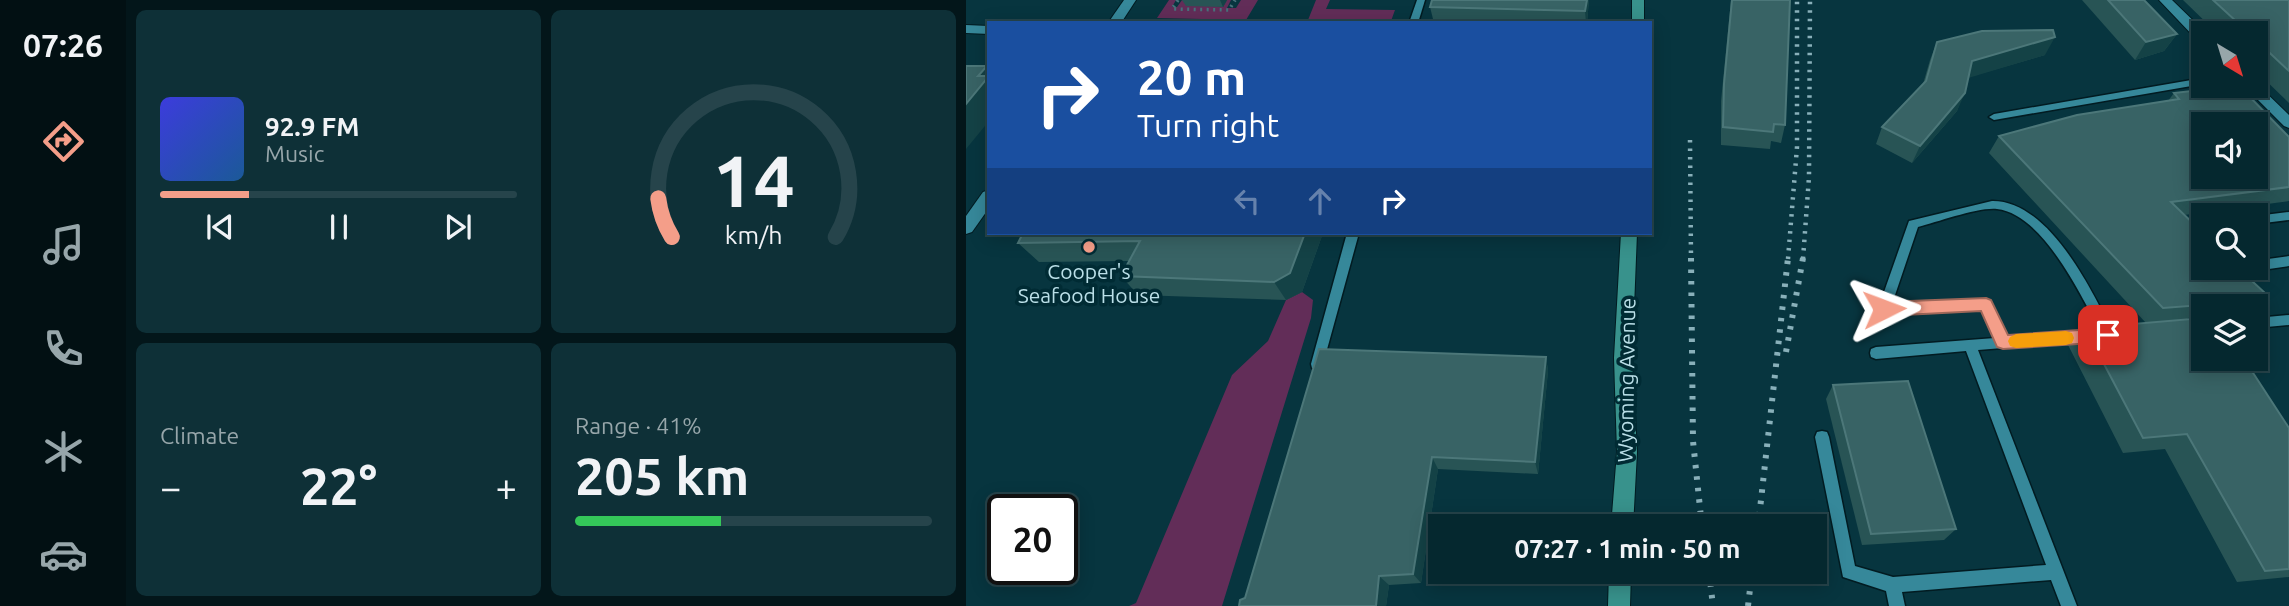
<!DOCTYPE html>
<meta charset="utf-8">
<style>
body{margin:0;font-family:Ubuntu,sans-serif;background:#0e3037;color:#f1f3f6;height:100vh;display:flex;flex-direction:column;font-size:26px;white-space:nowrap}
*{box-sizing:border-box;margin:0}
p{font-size:23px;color:#97a6aa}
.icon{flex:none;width:38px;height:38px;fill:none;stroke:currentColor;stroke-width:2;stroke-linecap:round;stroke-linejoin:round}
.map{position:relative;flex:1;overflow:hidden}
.side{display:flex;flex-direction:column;gap:10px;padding:10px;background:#03161a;width:840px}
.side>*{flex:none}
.top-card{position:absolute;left:21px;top:21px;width:665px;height:214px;border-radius:0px;box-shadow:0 4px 18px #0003,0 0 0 2px #26444b;background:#1a4fa0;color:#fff;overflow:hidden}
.needle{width:46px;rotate:142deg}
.controls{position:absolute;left:1225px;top:21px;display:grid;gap:14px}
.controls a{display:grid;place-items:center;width:77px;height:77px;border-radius:0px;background:#05282f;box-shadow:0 4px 18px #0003,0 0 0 2px #26444b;font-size:35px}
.speed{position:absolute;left:21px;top:494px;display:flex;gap:14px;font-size:35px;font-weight:700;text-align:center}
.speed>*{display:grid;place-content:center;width:91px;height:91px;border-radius:50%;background:#05282f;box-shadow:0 4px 18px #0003,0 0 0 2px #26444b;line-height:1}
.speed .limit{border:4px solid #111;border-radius:10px;background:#fff;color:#111}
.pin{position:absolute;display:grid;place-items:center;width:60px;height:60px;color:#fff;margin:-30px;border-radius:14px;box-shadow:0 4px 10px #0006}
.me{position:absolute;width:77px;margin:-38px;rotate:87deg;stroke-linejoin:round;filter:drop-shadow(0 0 5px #0008)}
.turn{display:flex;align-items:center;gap:24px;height:147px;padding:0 35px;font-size:32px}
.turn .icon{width:91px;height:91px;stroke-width:2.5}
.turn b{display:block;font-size:49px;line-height:60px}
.lanes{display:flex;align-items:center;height:66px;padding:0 35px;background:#0003;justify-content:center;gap:35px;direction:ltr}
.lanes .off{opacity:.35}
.big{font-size:52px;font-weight:600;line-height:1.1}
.side .widget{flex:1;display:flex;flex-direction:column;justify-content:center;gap:10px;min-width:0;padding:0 24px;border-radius:10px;background:#0e3037}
.side .dial{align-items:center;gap:0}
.dial svg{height:182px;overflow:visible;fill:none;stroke:#26444b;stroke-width:7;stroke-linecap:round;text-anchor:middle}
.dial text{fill:#f1f3f6;stroke:none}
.song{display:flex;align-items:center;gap:21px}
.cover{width:84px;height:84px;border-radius:10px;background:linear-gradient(135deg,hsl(240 70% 55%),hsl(210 70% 35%))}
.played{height:7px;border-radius:4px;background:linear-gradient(90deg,#f49e89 25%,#26444b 25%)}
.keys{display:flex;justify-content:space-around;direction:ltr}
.heat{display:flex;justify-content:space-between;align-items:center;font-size:38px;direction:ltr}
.charge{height:10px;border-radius:5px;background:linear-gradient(90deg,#34c759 41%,#26444b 0)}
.side .tiles{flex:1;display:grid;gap:10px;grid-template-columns:repeat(2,1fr)}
.trip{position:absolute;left:462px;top:514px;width:399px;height:70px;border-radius:0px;background:#05282f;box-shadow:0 4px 18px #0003,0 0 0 2px #26444b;font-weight:600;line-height:70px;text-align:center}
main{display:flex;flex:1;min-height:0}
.menu{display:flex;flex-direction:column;width:126px;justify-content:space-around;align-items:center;background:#021013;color:#97a6aa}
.menu .icon{width:49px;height:49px}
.menu .current{color:#f49e89}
.menu b{font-size:32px;color:#f1f3f6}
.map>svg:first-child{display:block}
</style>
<main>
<nav class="menu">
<b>07:26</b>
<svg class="icon current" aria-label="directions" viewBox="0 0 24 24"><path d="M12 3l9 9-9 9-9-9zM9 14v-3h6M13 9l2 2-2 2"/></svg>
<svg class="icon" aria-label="music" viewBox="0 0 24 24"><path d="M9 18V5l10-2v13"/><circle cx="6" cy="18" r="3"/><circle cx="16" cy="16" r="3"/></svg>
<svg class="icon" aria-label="phone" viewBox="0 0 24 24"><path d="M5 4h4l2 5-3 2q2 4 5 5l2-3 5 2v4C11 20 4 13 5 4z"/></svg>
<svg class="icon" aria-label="climate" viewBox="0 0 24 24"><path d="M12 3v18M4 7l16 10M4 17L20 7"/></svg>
<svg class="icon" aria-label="car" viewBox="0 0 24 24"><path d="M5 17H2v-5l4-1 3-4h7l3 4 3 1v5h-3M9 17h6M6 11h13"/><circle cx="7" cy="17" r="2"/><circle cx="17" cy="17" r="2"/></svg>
</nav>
<section class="side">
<div class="tiles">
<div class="widget">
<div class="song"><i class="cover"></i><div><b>92.9 FM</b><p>Music</p></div></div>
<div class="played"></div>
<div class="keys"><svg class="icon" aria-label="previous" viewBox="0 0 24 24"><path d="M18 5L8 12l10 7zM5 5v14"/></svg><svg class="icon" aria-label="pause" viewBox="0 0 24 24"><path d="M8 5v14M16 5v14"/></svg><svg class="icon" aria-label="next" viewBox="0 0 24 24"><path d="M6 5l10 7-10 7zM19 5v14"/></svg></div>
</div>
<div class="widget dial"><svg viewBox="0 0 100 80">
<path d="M14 69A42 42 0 1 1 86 69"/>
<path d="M14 69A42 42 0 0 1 8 52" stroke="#f49e89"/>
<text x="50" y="56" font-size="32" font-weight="700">14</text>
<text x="50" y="72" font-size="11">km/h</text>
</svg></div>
<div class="widget"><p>Climate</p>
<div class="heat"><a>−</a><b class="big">22°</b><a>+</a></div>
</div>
<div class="widget"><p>Range · 41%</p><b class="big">205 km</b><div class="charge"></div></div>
</div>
</section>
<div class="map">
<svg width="1323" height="606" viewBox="0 0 1323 606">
<rect width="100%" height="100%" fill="#07353f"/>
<g fill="#622d58">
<path d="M203,0H210L206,7H211L216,0L257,7L261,0H265L261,8H270L275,0H292L280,20L191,18Z"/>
<path d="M350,0H364L360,9L429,10L425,21L342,20Z"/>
<path d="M336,292L347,300L345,318L256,606H163L170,603L266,375L302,341L320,300Z"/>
</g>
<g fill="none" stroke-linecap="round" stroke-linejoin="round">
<g stroke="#021b21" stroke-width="3">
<g id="service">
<path d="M451,0H459L452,23H443Z"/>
<path d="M1237,78V84L1028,120L1023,117L1028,114Z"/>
<path d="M1026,201C1083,200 1127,292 1148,335L1146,339L1142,340L1138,339C1118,301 1078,214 1031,209C1012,207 972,222 952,227L926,304L1019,299L1023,300L1041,337L1125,331L1129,332L1131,336L1129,340L1125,341L1012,350L1111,606H1095L1085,580L936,592L939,606H923L920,591L877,577L849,437L851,432L856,431L861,432L863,437L889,566L927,577L1080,565L1000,351L910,359L905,357L904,353L905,349L910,347L1029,338L1015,309L918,314L914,313L912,309L943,221Z"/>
<path d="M1323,212V220L1290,224V216Z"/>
<path d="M381,233H393L357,364L356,368L351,370L346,368L345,364Z"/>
<path d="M1323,256V266L1303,269L1277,278L1273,276L1271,273L1273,270L1290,268V264L1302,259Z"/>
<path d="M1323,315V325L1290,328V318Z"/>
</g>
</g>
<g stroke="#021b21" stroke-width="2">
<g id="minor">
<path d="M1193,0H1206L1240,33H1237V42L1232,41Z"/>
<path d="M0,25L23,26V34L0,33Z"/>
<path d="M1290,83L1323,115V128L1318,126L1278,86H1290Z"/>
</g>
</g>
<g stroke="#021b21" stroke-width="2">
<g id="tertiary">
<path d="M158,0H170L155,23H142Z"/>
<path d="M23,190V208L6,232L0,234V216L17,192Z"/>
</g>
</g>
<g stroke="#021b21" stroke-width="2">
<g id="secondary">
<rect x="666" y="0" width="12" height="23"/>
<path d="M655,233H671L666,358L671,452L667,527H645L651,452L648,358Z"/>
<path d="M643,572H665L664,606H642Z"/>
</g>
</g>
<path stroke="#48727c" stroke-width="3.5" stroke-dasharray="2 4.5" stroke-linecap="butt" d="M212,0L206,9L263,10L269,0"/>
<use href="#service" fill="#36889a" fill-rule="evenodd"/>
<use href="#minor" fill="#36889a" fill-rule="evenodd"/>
<use href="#tertiary" fill="#36889a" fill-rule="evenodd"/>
<use href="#secondary" fill="#38928c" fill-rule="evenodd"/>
<g stroke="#89b0ba" stroke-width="4.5" stroke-dasharray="2.5 6" stroke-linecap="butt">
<path d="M724,140L725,259"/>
<path d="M822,259L831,147V0"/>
<path d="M837,259L843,177L844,0"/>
</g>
<g stroke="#89b0ba" stroke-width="6" stroke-dasharray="3.5 8" stroke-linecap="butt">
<path d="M725,258L727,441L736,527"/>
<path d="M820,352L837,258"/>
<path d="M792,527L822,258"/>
<path d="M743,572L747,606"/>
<path d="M782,606L786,572"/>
</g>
</g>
<g fill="#285455">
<path d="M216,0H261L257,7L220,6Z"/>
<path d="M466,0H623L621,23H468L464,7Z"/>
<path d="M765,0H824L819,125L815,143L805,141L804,149L755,145V101Z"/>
<path d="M1116,0H1178L1211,34L1198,51L1169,60Z"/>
<path d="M1217,0H1323V103L1290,71V33H1251Z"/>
<path d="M971,42L1079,55L1003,77L991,111L946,163L910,144L916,127L957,84L964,60Z"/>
<path d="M1266,92L1323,137V201L1218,215L1299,293L1283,306H1237V315L1224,317L1221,319L1323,428V577L1271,582L1199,449L1157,453L1102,345L1119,328L1180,323L1023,153L1033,136L1202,101L1208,93Z"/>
<path d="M57,233H357L336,292L320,300L172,295L155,276L163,261L73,262L52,243Z"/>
<path d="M580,357L582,371L572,474L472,469L455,583L423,585L420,606H273L279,598Z"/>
<path d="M867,385L990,529L978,540L896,545L860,399Z"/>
</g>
<g fill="#144246">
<path d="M254,0H261L257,7Z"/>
<path d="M621,0H623L621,23H620L619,11Z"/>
<path d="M1211,34L1198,51L1169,60L1180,42Z"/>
<path d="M1089,37L1079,55L999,79L1006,61Z"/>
<path d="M21,66L23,69V121L0,149V104L12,76Z"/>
<path d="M999,93L991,111L946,163L954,146Z"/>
<path d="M339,233H357L336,292L320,300L308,282Z"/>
<path d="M580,357L582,371L572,474L569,462Z"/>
<path d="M466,457L472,469L455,583L447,574Z"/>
<path d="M413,576L423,585L420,606H410Z"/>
</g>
<g fill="#386365" stroke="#4c7779" stroke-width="2" fill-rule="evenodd">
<path d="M466,0H621L619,11L464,7Z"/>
<path d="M766,0H824L819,125L808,124L807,132L757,127L758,84Z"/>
<path d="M1142,0H1178L1211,34L1180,42Z"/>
<path d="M1247,0H1323V71L1290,40V33H1283Z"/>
<path d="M1087,30L1089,37L1006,61L999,93L954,146L916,127L960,81L971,42L1016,31Z"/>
<path d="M0,66H21L12,76H23L0,104Z"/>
<path d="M1261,87L1266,92H1279L1323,137V187L1205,202L1237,233V268H1272L1299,293L1235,302L1237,305L1197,308L1033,136L1111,115L1213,99L1208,93ZM1237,124H1290V177H1237Z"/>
<path d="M57,233H339L324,273L308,282L155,276L174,241L52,243Z"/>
<path d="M1237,318V359H1278L1323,428V569L1299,571L1221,434L1177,438L1119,328Z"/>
<path d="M353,349L580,357L569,462L466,457L447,574L413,576L410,606H273L274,600L279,598Z"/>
<path d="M942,381L990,529L905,534L867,385Z"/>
</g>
<path fill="#f49e89" stroke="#9f6759" stroke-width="2" d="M1020,298L1025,300L1042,335L1142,328L1148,330L1150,335L1148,340L1142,342L1037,349L1031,347L1015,311L918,316L912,314L910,309L912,304L918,302Z"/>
<path fill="#f59e0b" d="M1100,331L1106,333L1108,338L1106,343L1100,345L1050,348L1044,346L1042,341L1044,337L1050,334Z"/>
<circle fill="#f49e89" stroke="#002b34" stroke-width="2.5" cx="123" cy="247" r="7"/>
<g text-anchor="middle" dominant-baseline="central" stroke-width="7" stroke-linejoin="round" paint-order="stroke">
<g font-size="21" fill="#badfe8" stroke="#002b34">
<text x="123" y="271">Cooper's<tspan x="123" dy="24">Seafood House</tspan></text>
</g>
<g font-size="21" fill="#badfe8" stroke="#002b34">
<text transform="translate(660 380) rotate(-89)">Wyoming Avenue</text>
</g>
</g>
</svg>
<div class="controls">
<a><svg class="needle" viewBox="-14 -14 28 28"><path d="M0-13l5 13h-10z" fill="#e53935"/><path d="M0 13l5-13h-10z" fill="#97a6aa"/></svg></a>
<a><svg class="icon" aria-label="sound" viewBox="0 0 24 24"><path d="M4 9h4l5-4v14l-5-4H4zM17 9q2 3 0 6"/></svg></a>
<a><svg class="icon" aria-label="search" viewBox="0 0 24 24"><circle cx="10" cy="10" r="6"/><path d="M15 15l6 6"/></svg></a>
<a><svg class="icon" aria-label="layers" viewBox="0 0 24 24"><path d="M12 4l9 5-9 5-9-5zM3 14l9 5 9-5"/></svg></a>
</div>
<div class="speed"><div class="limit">20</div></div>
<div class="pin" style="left:1142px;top:335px;background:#d93025"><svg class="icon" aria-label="arrive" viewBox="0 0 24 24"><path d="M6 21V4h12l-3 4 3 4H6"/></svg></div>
<svg class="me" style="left:918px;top:309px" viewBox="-20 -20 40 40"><path d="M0-17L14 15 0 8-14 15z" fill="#f49e89" stroke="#fff" stroke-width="4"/></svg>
<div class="trip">07:27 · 1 min · 50 m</div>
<div class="top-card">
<div class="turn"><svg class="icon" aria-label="right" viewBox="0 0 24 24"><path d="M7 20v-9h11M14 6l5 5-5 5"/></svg><div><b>20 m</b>Turn right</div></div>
<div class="lanes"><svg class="icon off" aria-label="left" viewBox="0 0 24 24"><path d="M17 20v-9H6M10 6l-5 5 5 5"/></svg><svg class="icon off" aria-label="ahead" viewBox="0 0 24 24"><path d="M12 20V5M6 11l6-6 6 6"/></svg><svg class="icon" aria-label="right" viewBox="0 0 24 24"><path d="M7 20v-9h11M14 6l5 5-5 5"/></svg></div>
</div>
</div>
</main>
